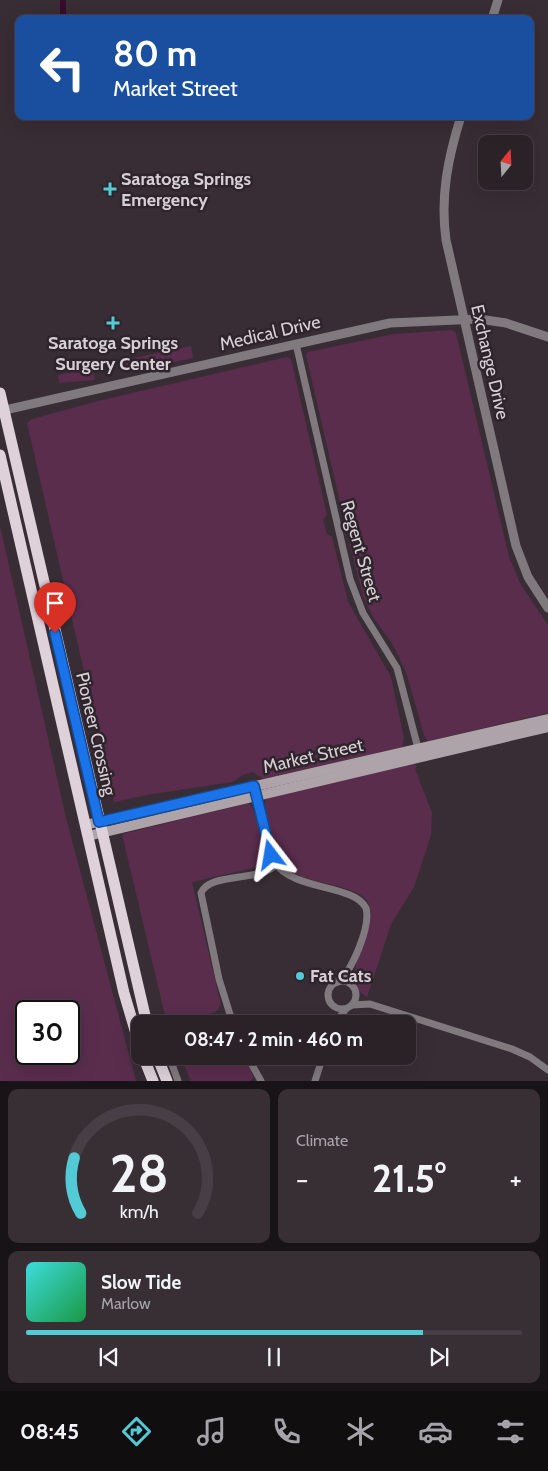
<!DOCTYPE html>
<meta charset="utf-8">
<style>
body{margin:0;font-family:Cabin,sans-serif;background:#372f34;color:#f1f3f6;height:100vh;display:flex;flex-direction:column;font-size:19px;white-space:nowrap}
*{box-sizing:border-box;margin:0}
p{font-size:16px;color:#a6a4a8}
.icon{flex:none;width:28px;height:28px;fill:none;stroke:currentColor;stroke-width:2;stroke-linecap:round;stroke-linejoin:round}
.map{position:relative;height:1081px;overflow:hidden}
.drawer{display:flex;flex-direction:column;gap:8px;padding:8px;background:#181316;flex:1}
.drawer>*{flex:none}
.top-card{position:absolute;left:15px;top:15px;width:519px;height:105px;border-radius:10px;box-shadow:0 5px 20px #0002,0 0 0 1px #473f45;background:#1a4fa0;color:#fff;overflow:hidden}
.needle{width:32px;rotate:18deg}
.tools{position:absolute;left:478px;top:135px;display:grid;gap:10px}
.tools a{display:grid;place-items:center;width:55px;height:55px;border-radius:10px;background:#2b2228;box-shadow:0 5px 20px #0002,0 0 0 1px #473f45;font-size:25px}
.speed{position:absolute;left:15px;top:1000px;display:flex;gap:10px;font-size:25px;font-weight:700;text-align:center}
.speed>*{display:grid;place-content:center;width:65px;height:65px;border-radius:50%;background:#2b2228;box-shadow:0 5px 20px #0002,0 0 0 1px #473f45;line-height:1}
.speed .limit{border:2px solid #111;border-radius:8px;background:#fff;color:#111}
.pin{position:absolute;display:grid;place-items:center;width:42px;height:42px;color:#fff;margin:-51px -21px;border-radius:50% 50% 50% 0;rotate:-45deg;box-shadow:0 0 5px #0007}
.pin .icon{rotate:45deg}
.me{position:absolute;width:55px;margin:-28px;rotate:346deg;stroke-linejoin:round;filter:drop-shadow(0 0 4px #0008)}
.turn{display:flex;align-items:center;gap:18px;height:105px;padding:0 15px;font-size:22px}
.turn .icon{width:65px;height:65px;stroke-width:2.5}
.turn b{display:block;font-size:35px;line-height:42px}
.big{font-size:38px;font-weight:700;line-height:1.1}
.drawer .widget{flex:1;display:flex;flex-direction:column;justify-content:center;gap:8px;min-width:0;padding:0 18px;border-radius:10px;background:#372f34}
.drawer .dial{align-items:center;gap:0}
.dial svg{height:130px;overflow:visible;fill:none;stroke:#473f45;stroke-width:7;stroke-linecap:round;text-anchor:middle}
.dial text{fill:#f1f3f6;stroke:none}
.song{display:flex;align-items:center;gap:15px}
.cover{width:60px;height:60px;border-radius:8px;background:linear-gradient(135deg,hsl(180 70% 55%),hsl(140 70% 35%))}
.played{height:5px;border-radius:2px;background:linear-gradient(90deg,#52cbd7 80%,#473f45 80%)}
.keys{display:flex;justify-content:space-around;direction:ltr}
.heat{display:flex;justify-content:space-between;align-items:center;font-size:28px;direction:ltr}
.drawer .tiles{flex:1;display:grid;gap:8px;grid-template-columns:1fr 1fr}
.widget:last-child{grid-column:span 2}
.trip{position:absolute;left:131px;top:1015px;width:285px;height:50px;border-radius:10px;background:#2b2228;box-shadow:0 5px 20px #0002,0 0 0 1px #473f45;font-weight:700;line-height:50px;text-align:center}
.tabs{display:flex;height:80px;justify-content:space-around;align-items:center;background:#110e10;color:#a6a4a8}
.tabs .icon{width:35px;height:35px}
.tabs .current{color:#52cbd7}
.tabs b{font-size:22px;color:#f1f3f6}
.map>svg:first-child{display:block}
</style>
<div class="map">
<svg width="548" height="1081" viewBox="0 0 548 1081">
<rect width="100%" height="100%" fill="#392d35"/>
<g fill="#5a2d4d" fill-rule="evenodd">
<path d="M452,330L456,333L509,557L521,585L548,625V713L428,741L424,735L406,672L392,643L375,620L364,599L347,534L351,529L348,514L342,511L306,355L308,352L394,334Z"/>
<path d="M191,346L193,358L128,372L125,360Z"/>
<path d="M287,357L291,359L327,515L323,519L327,534L332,537L348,602L391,677L404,738L402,747L263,779L253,772L243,775L233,782L152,794L114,802L27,423L32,419L98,401Z"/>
<path d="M92,368L95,380L59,383L58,375Z"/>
<path d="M0,526L66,818L136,1081H0ZM69,1011V1054H26V1011Z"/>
<path d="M412,763L417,766L415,769L432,813L431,835L414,887L391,924L367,997L358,990C345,961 380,923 368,902C355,881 293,886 277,859C267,844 268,821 265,804L266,799Z"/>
<path d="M249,803C256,810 268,853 266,863L263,866L192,882L221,1005L217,1011L183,1024H167L122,834Z"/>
<path d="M180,1056H243L254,1078L249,1081H191Z"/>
</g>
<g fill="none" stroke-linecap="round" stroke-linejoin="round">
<path stroke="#370b2c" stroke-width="6" d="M63,16V0"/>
<g stroke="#807a7e" stroke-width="7">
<path d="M296,344L350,579L363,613L397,668L419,752"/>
<path d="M256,793C261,813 264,847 275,863C294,891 354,884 366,908C371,926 352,971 338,982"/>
<circle cx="342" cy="995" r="14"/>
<path d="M352,1005L370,1004L512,1049L530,1057L548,1070"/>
<path d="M210,1024L230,1016"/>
<path d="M233,1024L219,979L201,893C210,872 259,882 276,865"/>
<path d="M334,1024L346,1009"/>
<path d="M169,1056L178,1081"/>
<path d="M247,1056L261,1081"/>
<path d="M315,1081L323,1056"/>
</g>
<g stroke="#807a7e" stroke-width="9">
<path d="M492,19L498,0"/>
<path d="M461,116C448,158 440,196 446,240L516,546L528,577L548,608"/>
<path d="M0,411L390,323L479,319L506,323L548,337"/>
</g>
<g stroke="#ada3a9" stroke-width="10">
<path d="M85,825L548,719"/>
<path d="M88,836L548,727"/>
</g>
<g stroke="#ded1da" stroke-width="11">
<path d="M0,393L147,1024"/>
<path d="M0,455L124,993L140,1047"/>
<path d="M143,1056L153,1081"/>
<path d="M157,1056L167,1081"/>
</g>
</g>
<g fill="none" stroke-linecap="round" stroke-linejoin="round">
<g stroke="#114b97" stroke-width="12">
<path id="route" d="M55,633L99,822L254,786L271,855"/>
</g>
<use href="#route" stroke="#1a73e8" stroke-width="9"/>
</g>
<g fill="#52cbd7" stroke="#2e242b" stroke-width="2">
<path d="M107.5 181.5h5v5h5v5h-5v5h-5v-5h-5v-5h5z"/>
<path d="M110.5 315.5h5v5h5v5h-5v5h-5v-5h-5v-5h5z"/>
<circle cx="300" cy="976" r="5"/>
</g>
<g text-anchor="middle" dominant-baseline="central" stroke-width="5" stroke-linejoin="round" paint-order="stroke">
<g font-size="18" font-weight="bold" fill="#d6cfd3" stroke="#2e242b" text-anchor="start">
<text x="121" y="179">Saratoga Springs<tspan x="121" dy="21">Emergency</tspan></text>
<text x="113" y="343" text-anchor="middle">Saratoga Springs<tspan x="113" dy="21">Surgery Center</tspan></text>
<text x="310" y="976">Fat Cats</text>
</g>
<g font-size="18" fill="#d6cfd3" stroke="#2e242b">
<text transform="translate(270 333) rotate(-13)">Medical Drive</text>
<text transform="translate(490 362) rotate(77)">Exchange Drive</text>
<text transform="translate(361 551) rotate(74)">Regent Street</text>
<text transform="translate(96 734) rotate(77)">Pioneer Crossing</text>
<text transform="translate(313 756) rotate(-13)">Market Street</text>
</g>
</g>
</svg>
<div class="tools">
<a><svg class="needle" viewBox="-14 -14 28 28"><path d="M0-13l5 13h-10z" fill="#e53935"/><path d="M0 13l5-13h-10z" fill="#a6a4a8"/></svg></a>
</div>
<div class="speed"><div class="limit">30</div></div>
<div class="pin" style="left:55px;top:633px;background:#d93025"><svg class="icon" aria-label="arrive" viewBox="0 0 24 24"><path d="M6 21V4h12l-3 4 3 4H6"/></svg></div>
<svg class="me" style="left:271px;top:855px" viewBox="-20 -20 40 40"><path d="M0-17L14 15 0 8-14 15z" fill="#1a73e8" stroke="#fff" stroke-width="4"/></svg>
<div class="trip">08:47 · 2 min · 460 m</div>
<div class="top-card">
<div class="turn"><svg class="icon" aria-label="left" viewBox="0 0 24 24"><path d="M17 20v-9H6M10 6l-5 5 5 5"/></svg><div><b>80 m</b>Market Street</div></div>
</div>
</div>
<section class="drawer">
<div class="tiles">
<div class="widget dial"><svg viewBox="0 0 100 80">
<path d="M14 69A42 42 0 1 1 86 69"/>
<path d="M14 69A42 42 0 0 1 10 35" stroke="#52cbd7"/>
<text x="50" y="56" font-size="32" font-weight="700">28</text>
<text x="50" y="72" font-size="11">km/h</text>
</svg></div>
<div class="widget"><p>Climate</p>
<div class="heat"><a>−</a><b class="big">21.5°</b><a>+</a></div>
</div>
<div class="widget">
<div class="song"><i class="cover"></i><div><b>Slow Tide</b><p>Marlow</p></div></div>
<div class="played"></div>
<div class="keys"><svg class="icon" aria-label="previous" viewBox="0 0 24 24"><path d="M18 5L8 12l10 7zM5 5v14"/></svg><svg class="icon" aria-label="pause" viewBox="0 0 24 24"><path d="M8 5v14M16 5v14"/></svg><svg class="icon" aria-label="next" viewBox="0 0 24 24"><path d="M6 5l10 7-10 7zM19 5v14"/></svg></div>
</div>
</div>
</section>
<nav class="tabs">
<b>08:45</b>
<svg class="icon current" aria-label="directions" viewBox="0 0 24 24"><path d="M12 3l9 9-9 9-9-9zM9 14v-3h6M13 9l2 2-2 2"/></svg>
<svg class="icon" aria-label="music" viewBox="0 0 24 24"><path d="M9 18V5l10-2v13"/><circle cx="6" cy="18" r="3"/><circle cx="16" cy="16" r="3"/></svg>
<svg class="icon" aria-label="phone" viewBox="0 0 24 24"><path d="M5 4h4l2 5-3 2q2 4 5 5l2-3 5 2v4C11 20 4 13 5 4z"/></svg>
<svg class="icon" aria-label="climate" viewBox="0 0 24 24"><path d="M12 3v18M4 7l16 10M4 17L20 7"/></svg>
<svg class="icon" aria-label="car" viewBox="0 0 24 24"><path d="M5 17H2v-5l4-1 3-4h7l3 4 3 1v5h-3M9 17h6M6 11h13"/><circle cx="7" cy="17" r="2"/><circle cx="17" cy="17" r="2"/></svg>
<svg class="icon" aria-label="filters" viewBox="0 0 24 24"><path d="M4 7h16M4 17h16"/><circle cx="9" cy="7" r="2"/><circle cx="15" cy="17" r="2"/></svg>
</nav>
